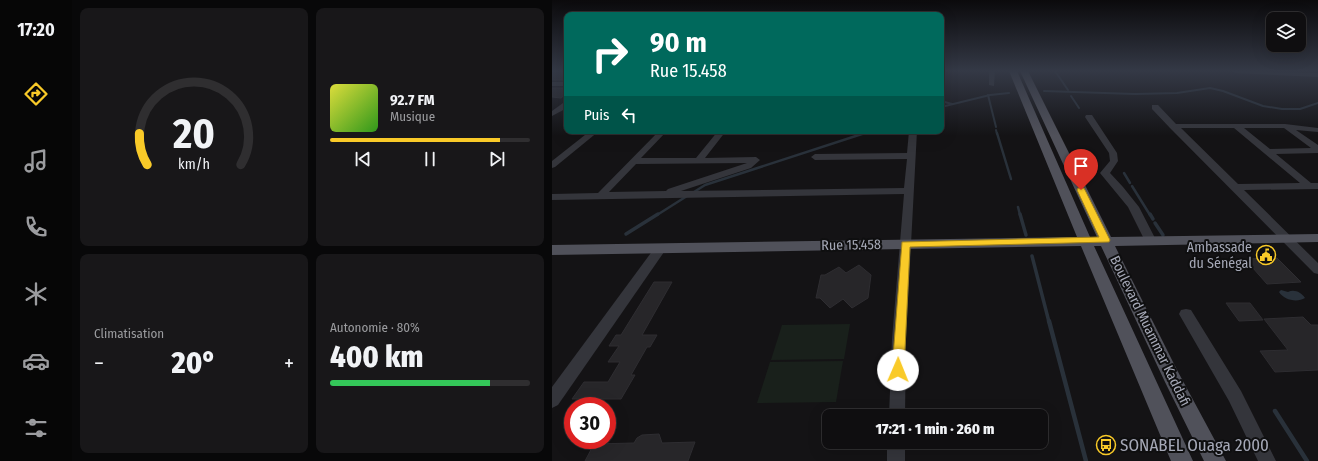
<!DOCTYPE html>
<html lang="fr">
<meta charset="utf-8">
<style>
body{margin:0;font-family:"Fira Sans Condensed",sans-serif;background:#181719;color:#f1f3f6;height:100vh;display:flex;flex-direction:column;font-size:15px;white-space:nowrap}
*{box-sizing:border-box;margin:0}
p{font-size:13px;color:#9b9c9f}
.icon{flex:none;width:22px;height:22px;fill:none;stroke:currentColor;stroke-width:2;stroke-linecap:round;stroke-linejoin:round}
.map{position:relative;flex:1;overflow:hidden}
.panel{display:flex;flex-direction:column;gap:8px;padding:8px;background:#080809;width:480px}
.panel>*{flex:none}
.banner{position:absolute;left:12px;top:12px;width:380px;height:122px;border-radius:8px;box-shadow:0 4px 16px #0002,0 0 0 1px #2f2e30;background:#00695c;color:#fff;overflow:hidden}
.controls{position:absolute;left:714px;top:12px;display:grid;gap:8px}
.controls a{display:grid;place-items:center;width:40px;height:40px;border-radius:8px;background:#0f0e10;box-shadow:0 4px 16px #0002,0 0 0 1px #2f2e30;font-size:20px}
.speed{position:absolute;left:12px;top:397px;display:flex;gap:8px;font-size:20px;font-weight:700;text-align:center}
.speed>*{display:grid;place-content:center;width:52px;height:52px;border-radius:50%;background:#0f0e10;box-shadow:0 4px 16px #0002,0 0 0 1px #2f2e30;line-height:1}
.speed .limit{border:6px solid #d22;background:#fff;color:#111}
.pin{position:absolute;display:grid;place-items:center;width:34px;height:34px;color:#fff;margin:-41px -17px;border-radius:50% 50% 50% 0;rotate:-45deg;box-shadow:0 0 4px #0007}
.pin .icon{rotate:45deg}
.me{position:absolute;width:44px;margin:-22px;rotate:1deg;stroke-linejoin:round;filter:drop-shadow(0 0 3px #0008)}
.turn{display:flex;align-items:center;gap:14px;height:84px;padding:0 20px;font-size:18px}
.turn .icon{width:52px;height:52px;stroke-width:2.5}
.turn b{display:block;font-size:28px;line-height:34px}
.then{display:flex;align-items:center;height:38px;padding:0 20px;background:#0003;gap:8px;font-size:15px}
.big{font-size:30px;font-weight:800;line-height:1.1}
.panel .widget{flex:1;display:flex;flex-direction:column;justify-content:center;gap:6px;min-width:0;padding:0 14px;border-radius:8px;background:#181719}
.panel .dial{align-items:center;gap:0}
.dial svg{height:104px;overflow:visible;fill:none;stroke:#2f2e30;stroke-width:7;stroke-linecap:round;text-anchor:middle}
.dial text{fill:#f1f3f6;stroke:none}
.song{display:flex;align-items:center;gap:12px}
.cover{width:48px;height:48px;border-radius:6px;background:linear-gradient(135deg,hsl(60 70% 55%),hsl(110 70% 35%))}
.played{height:4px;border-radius:2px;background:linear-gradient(90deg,#f9ca28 85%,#2f2e30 85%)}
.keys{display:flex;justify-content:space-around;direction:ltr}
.heat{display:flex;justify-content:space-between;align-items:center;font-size:22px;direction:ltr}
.charge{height:6px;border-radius:3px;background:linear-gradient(90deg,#34c759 80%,#2f2e30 0)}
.panel .tiles{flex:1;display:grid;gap:8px;grid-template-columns:repeat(2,1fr)}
.trip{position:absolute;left:270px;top:409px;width:226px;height:40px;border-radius:8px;background:#0f0e10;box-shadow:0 4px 16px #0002,0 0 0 1px #2f2e30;font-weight:800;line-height:40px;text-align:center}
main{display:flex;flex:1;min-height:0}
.tab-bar{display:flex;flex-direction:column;width:72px;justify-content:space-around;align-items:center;background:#060606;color:#9b9c9f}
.tab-bar .icon{width:28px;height:28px}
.tab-bar .on{color:#f9ca28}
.tab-bar b{font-size:18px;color:#f1f3f6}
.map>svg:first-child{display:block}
</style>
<main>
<nav class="tab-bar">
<b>17:20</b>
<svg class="icon on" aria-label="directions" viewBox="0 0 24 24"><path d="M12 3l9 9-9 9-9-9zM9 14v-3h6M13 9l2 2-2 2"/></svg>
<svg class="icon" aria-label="music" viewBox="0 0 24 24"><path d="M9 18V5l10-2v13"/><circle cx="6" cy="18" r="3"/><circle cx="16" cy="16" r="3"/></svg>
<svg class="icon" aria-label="phone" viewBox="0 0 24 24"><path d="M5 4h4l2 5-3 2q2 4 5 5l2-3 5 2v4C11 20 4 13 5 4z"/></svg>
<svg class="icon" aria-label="climate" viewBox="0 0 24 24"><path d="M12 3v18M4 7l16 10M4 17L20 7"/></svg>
<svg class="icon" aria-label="car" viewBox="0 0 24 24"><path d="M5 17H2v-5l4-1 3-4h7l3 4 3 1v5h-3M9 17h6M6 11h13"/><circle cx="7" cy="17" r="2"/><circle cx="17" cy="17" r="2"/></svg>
<svg class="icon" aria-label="filters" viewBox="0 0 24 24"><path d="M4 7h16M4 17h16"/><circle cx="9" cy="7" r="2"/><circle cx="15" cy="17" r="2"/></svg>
</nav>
<section class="panel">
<div class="tiles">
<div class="widget dial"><svg viewBox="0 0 100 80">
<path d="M14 69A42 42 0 1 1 86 69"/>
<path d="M14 69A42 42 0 0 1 8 45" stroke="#f9ca28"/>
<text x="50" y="56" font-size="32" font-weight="700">20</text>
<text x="50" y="72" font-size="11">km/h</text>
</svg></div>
<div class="widget">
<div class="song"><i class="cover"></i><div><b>92.7 FM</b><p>Musique</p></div></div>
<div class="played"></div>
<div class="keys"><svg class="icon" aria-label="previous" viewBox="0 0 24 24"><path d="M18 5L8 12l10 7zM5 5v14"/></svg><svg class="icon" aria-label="pause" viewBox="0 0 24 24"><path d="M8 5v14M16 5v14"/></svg><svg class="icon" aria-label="next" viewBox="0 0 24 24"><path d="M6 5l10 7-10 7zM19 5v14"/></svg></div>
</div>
<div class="widget"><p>Climatisation</p>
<div class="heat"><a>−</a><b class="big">20°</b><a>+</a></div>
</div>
<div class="widget"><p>Autonomie · 80%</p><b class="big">400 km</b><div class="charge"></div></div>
</div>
</section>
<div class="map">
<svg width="766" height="461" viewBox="0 0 766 461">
<rect width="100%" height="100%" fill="#141315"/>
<g fill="#19201b">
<path d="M298,324L292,359L219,360L230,325Z"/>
<path d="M291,361L284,402L205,403L218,362Z"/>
</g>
<path fill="#29313a" d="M729,290L736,292C742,289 749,292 753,298C745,303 732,300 727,292Z"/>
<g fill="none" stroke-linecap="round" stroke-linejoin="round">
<g stroke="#29313a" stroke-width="2">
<path d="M503,71L516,90"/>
<path d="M492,91L583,94L625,93L658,88L671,91L711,106L730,109H748L766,103"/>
<path d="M436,95L444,127"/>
<path d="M519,96L527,108"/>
<path d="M389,101L400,104"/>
<path d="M389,107L438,95L457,93"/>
<path d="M444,130L445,134"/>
<path d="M310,134L318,131"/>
</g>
<g stroke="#29313a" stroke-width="2.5">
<path d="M445,133L459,179"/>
<path d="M572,173L578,183"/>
<path d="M580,186L598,215"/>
<path d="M142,192L153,185L313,133"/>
<path d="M466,207L468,215"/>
<path d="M105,215L135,196"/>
</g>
<g stroke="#29313a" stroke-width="3.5">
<path d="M468,214L474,235"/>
<path d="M598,214L601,219"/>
<path d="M603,223L611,235"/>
<path d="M74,234L106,214"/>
<path d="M480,256L497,322"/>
</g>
<g stroke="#29313a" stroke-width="4.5">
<path d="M497,321L534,461"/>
<path d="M723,411L755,461"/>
</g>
</g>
<g fill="#272629" stroke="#2e2d31">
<rect x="0" y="71" width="15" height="9"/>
<path d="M0,88H15V93L9,98L0,97Z"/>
<path d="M725,258L749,282L715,284L693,259Z"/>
<path d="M307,265L319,275L316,298L300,308L291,299L278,308L268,298H264L269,275H273L287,267L294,273Z"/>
<path d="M102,282H120L90,335H105L98,347H95L79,375H83L69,399H20L32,382H56L68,362H56L67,346H57L64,335H69Z"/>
<path d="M674,303H698L711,320L687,321Z"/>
<path d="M751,317L759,325H766V370L723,372L708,351L736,350L712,319Z"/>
<path d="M107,434L110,443L143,442L136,461H33L42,444L82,443L85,438L90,435Z"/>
</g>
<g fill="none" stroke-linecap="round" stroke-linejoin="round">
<g fill="#34353b" fill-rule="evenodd">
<path d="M437,71H443L442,86L437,85Z"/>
<path d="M680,71L766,73V77L683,73Z"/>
<rect x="0" y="82" width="15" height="4"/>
<path d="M11,103H15V108L0,116V111Z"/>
<path d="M600,105H606L624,124H733L766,128V132L744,130L766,145V153L724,154L759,183H766V189L692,190L766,263V274L762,273L618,128L600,109ZM629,128H682L748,183L686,184ZM692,128H732L759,148L718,149Z"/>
<path d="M534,115H540L565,153L566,161L558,173L571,187L587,207L604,240L602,243H594L576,207L548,173L558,161L557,153L533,117Z"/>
<path d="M38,131H47L3,167L0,168V161Z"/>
<path d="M107,131H115L89,158H144L166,131H174L153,158L204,157L208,160L199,168L129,191L352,188L355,159L263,160L259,157L263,154L355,153L357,131H365L354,339L353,416H337L340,339L352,194L0,200V194L46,193ZM195,163L116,189L114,191L57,192L84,164Z"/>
<path d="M108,245L112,246L114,249L112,252L6,405L0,408V387L104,246Z"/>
<path d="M634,309L639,310L689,391L724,461H706L677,401L627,314L629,310Z"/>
<rect x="335" y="442" width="18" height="19"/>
</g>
<path fill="#50515a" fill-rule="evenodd" d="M457,71H465L538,237H545L468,71H476L559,237L766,234V242L563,246L625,370L674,461H652L613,382L549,246H542L641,461H619L529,246L0,255V245L525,237Z"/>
</g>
<linearGradient id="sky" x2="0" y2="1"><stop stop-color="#0b0a0c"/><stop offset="0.52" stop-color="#343946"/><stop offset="1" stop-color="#343946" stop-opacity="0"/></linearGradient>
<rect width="766" height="136" fill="url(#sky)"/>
<path fill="#f9ca28" stroke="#a2831a" d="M526,188H532L558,240L557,242L358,247L352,370L350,374L346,376L341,374L340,370L350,242L547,237L525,190Z"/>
<defs>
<g id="civic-ring" transform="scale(1)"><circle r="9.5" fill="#0f0f10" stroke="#f9ca28" stroke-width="1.5"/><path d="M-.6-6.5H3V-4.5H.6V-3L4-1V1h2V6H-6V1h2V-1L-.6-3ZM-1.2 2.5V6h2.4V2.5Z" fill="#f9ca28"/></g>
<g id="bus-ring" transform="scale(1)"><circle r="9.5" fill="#0f0f10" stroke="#f9ca28" stroke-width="1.5"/><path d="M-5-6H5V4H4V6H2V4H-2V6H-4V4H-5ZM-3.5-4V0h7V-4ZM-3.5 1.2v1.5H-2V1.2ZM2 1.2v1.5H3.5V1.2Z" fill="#f9ca28"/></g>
</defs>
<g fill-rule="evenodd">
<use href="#civic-ring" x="714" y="255"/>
<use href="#bus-ring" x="554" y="445"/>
</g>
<g text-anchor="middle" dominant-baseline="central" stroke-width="4" stroke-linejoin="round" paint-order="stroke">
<g font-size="14" fill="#a5a8b6" stroke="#0f0f10">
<text transform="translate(299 245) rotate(-1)">Rue 15.458</text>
<text transform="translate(598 331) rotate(64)">Boulevard Muammar Kaddafi</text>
</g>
<g font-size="14" fill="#a5a8b6" stroke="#0f0f10" text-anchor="end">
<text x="700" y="247">Ambassade<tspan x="700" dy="16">du Sénégal</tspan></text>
</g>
<g font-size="17" fill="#a5a8b6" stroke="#0f0f10" text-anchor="start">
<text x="568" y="445">SONABEL Ouaga 2000</text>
</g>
</g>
</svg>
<div class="controls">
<a><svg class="icon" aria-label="layers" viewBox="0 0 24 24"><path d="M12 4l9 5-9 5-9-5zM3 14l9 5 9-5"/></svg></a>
</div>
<div class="speed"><div class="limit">30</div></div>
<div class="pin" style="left:529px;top:190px;background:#d93025"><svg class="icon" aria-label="arrive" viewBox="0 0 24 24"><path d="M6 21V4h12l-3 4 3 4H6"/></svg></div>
<svg class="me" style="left:346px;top:370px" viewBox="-20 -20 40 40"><circle r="19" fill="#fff"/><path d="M0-13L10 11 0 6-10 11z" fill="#f9ca28"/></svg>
<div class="trip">17:21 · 1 min · 260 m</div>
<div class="banner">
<div class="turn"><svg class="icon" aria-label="right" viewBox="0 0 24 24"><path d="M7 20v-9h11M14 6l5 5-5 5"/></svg><div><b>90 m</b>Rue 15.458</div></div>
<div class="then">Puis<svg class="icon" aria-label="left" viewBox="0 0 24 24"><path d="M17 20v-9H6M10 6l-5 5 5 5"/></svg></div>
</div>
</div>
</main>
